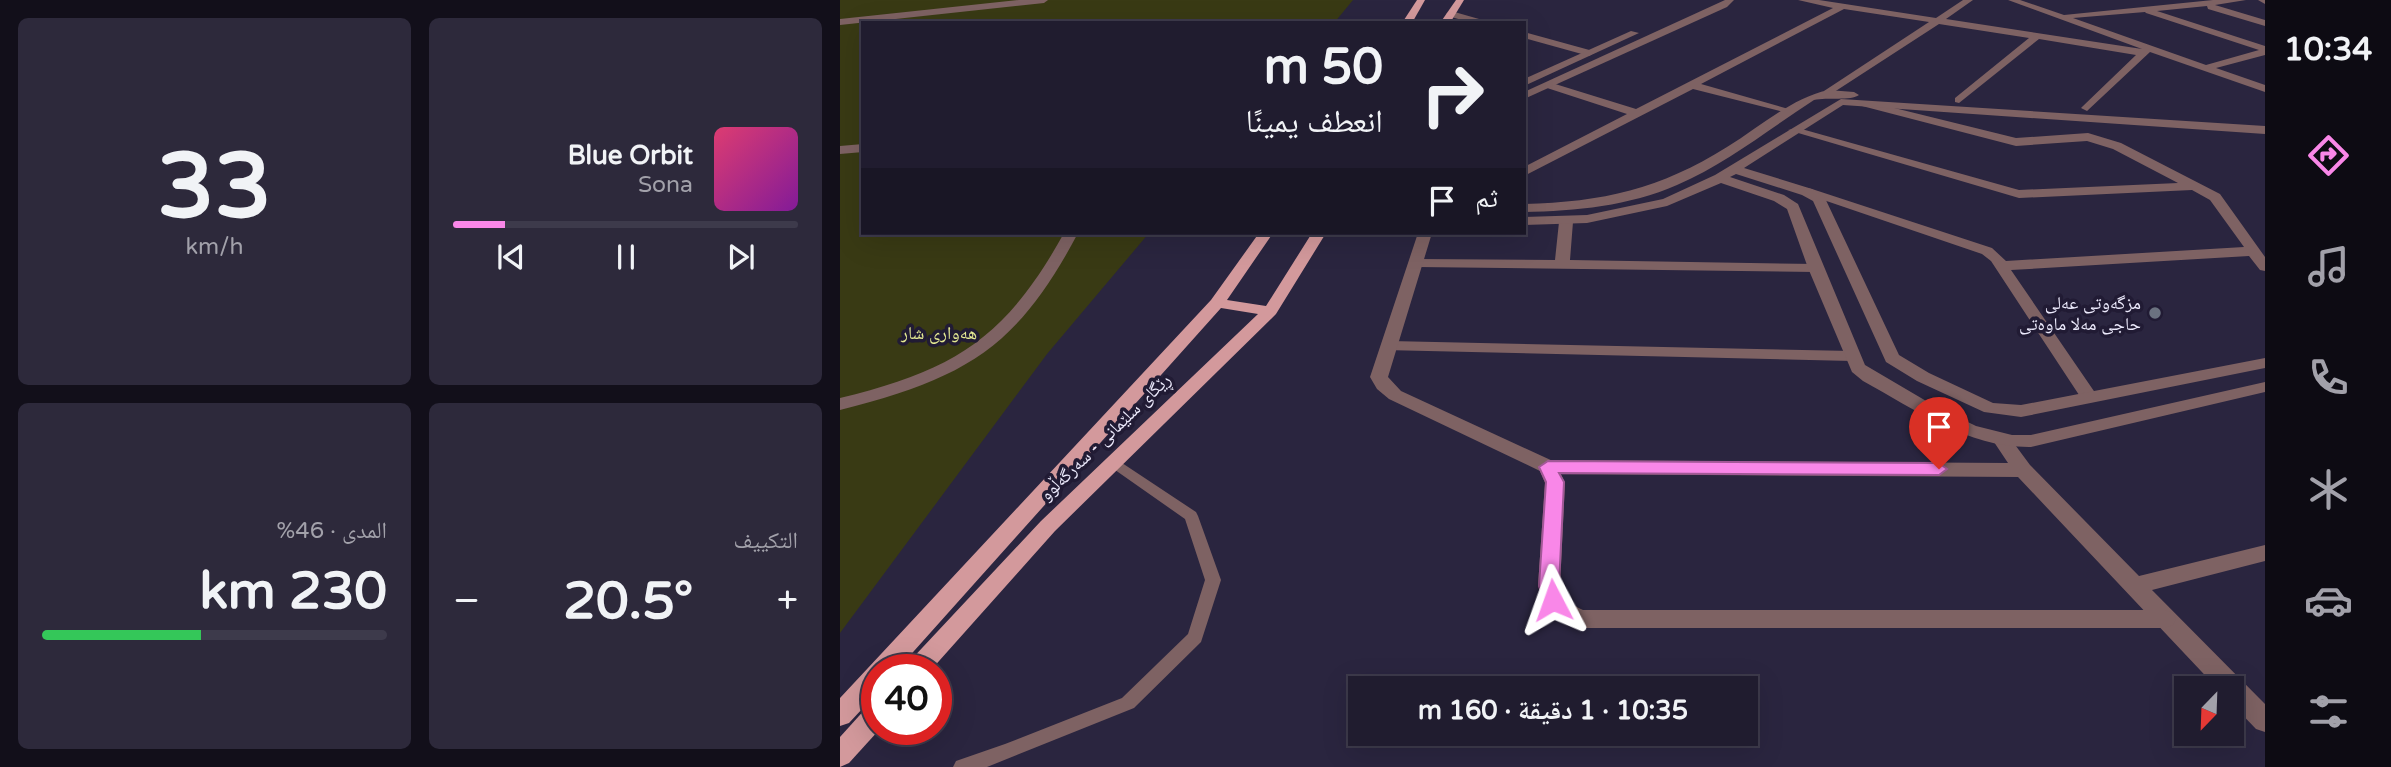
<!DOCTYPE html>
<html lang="ar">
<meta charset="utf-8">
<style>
body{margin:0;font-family:"Varela Round","Noto Naskh Arabic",sans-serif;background:#2d293b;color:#f1f3f6;direction:rtl;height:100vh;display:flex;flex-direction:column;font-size:26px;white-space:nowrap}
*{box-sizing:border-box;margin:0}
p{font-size:23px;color:#a2a1aa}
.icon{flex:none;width:38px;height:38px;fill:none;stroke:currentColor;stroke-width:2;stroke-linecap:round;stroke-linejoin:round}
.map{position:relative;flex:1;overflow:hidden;direction:ltr}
.sheet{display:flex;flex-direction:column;gap:18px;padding:18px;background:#120f1a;width:840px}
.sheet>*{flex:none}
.hud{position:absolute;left:21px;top:21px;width:665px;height:214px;border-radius:0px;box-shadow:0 7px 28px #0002,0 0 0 2px #3d3a4b;direction:rtl;background:#201c2f;color:#f1f3f6;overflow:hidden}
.needle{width:46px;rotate:203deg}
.buttons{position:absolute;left:1334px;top:676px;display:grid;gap:14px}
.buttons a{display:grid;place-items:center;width:70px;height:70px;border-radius:0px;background:#201c2f;box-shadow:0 7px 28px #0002,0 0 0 2px #3d3a4b;font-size:35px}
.speed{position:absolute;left:21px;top:654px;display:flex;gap:14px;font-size:35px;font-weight:700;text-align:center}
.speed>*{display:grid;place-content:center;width:91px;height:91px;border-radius:50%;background:#201c2f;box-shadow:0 7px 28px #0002,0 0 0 2px #3d3a4b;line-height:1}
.speed .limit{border:10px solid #d22;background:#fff;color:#111}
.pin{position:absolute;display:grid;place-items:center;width:60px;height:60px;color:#fff;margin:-72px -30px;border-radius:50% 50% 50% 0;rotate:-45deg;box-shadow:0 0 7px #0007}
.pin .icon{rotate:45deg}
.me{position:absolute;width:77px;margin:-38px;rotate:356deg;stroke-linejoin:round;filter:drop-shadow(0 0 5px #0008)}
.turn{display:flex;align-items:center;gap:24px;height:147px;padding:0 28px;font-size:32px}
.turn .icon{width:91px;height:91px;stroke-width:2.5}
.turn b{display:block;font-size:49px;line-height:60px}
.then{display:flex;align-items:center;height:66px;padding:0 28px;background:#0003;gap:14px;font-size:26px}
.big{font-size:52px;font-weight:700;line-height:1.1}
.sheet .card{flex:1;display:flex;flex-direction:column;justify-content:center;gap:10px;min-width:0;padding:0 24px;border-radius:10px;background:#2d293b}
.sheet .dial{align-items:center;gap:0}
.dial b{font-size:91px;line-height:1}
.song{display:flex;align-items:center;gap:21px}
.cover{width:84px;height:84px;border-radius:10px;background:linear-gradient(135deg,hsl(340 70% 55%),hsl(290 70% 35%))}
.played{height:7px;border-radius:4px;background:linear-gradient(90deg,#f987e8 15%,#3d3a4b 15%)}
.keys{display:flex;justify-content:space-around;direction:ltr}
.heat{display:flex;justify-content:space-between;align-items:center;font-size:38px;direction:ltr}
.charge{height:10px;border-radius:5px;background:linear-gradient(90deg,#34c759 46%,#3d3a4b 0)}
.sheet .tiles{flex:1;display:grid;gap:18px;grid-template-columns:repeat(2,1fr)}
.trip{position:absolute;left:508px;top:676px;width:410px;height:70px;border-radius:0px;background:#201c2f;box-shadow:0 7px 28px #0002,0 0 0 2px #3d3a4b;font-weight:700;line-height:70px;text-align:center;direction:rtl}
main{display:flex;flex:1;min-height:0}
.dock{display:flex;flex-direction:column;width:126px;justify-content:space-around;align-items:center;background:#0d0b13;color:#a2a1aa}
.dock .icon{width:49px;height:49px}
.dock .on{color:#f987e8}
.dock b{font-size:32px;color:#f1f3f6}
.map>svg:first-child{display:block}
</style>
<main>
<nav class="dock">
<b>10:34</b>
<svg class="icon on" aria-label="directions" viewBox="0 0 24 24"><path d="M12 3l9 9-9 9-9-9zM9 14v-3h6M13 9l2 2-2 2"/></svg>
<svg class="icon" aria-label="music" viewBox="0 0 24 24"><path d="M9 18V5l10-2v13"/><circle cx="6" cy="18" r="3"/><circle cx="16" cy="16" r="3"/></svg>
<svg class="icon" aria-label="phone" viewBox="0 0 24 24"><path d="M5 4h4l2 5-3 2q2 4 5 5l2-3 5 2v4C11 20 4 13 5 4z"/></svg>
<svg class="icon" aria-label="climate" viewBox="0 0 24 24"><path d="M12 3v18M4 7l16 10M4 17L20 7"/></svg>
<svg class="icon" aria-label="car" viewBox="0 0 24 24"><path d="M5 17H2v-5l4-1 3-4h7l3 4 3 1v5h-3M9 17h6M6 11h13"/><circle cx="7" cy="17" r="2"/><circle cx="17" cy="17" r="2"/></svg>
<svg class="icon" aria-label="filters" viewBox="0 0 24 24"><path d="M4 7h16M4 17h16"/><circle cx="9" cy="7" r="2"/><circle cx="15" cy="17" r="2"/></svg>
</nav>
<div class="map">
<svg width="1425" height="767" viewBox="0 0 1425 767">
<rect width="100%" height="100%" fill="#2a253f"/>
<path fill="#393a14" d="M0,0H513L494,23H23V233H309L207,354L0,633Z"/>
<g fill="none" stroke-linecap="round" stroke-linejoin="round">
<path fill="#7e6263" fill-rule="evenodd" d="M273,457L356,512L358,516L381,580L361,642L294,708L147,767H113L116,761L165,744L282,698L348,634L365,580L345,519L268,465L266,462L268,459Z"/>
<g fill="#7e6263" fill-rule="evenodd">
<path d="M958,0H979L1096,18L1123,0H1133L1106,19L1302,49L1168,0H1180L1224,15L1373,0H1406L1375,5L1425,20V26L1368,9L1367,6L1317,11L1425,46V55L1376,68L1425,85V92L1310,52L1247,111L1241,108L1243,106L1296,55L1199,39L1119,103L1115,102V98L1189,38L1099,24L988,96L984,95V91L1089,22L1004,9L861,84L952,110V114L853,89L684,176V167L787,114L704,87V83H712L796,109L993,8ZM1305,12L1306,13L1419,50L1366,65L1233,18Z"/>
<path d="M1418,0H1425V4Z"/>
<path d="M611,11L646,21L647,23H632L608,16L606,14Z"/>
<path d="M684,32L753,51L754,53L749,56L684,38Z"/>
<path d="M1026,101L1176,138L1248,133L1281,143L1380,194L1425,257V271L1420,270L1409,256L1171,270L1258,397L1255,401H1243L1151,261L1142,254L960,192L967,188L972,189L1152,248L1166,261L1404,247L1370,200L1352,190L1179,198L948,130L958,128L1179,190L1338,183L1273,149L1247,141L1176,146L1022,106V102Z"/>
<path d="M726,218L733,222L730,260L975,264L982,268L975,272L577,267L570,263L577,259L715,260L719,222Z"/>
<path d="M550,341L1012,351L1020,356L1012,361L544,350L542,346L544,342Z"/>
<path d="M1163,436L1170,438L1190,465L1299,576L1425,545V561L1312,590L1425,704V732L1416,729L1391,703V688H1377L1178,477L708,474L701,472L698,467L701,462L708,460L1168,463L1154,442L1156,438Z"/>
</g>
<g fill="#7e6263" fill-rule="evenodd">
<path d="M179,0H208L204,3L0,25V19Z"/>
<path d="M885,0H894L887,7L684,99V92Z"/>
<path d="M791,31L799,33L684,86V79Z"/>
<path d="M988,90L1014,92L1019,95C1011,101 987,97 974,100C929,129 886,164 837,185C789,206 736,211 684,212V204C763,202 820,189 887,147C920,127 950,99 988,90Z"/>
<path d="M1001,99L1425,126V134L1003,105L904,168L972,189L984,196L1059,355L1089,373L1153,403L1181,405L1425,358V368L1181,417L1144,412L1077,381L1046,362L973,201L962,195L896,174L890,177L944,195L958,204L1025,365L1093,405L1136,426L1172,435H1191L1425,382V392L1191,447C1129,448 1076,410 1023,381L1012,372L968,268L947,209L934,201L881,183L827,206L747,223L684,225V217L747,215L823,199L875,175Z"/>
<path d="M23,144V152L0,154V146Z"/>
<path d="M224,233H238C177,349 125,378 0,410V398C115,370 166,338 224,233Z"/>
<path d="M578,233H592L548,377L561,391L715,462L725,483L720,586C724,598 731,605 743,610H1325L1333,613L1336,619L1333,625L1325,628H742L712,614L698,586L705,483L700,471L549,399L537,389L530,377Z"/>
</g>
<g fill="#d3999c" fill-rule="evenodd">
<path d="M577,0H585L572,23H562Z"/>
<path d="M616,0H624L610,23H600Z"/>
<path d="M419,233H433L387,300L426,306L472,233H486L436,314L215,531L91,670H64L68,663L201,521L418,314L381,308L57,670H37V693L9,723L0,726V698L371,300Z"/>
<path d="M37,703L39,730L9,763L0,767V737L28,706Z"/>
</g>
</g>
<path fill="#f987e8" stroke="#a25897" stroke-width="2" d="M708,461L1099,463L1107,469L1099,475L719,473L724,482L719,586L723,600L720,606L713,608L706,606L699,586L706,482L699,467Z"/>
<circle fill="#6b7280" stroke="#211b34" stroke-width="2.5" cx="1315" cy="313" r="7"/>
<g text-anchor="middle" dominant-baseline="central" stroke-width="7" stroke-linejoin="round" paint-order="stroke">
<g font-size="18" fill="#eceafc" stroke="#211b34" text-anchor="end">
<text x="1301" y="303">مزگەوتی عەلی<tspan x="1301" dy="21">حاجی مەلا ماوەتی</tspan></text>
</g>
<g font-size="18" fill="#e5ea92" stroke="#211b34">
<text x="99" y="333">هەواری شار</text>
</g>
<g font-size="18" fill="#eceafc" stroke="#211b34">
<text transform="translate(265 437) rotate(-44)">ڕێگای سلێمانی - سەرگەڵوو</text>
</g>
</g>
</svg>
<div class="buttons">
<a><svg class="needle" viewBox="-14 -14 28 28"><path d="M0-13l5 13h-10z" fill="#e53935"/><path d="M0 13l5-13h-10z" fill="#a2a1aa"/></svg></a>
</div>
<div class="speed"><div class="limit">40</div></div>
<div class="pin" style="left:1099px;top:469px;background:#d93025"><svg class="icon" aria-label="arrive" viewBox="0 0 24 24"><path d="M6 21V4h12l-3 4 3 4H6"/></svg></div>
<svg class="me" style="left:713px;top:600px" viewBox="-20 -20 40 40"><path d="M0-17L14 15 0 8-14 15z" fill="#f987e8" stroke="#fff" stroke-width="4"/></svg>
<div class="trip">10:35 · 1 دقيقة · 160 m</div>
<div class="hud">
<div class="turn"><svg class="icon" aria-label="right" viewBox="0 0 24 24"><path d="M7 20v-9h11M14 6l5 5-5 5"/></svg><div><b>50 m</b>انعطف يمينًا</div></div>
<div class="then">ثم<svg class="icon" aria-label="arrive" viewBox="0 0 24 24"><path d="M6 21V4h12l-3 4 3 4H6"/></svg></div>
</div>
</div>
<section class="sheet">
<div class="tiles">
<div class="card">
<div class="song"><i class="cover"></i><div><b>Blue Orbit</b><p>Sona</p></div></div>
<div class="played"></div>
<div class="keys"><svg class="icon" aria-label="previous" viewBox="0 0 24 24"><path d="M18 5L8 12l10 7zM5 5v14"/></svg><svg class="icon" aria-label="pause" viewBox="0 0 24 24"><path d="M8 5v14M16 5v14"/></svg><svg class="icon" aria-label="next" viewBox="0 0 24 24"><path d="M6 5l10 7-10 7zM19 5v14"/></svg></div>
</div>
<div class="card dial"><b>33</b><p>km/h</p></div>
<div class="card"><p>التكييف</p>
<div class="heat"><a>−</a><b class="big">20.5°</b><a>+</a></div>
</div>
<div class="card"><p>المدى · 46%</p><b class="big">230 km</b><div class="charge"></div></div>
</div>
</section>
</main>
